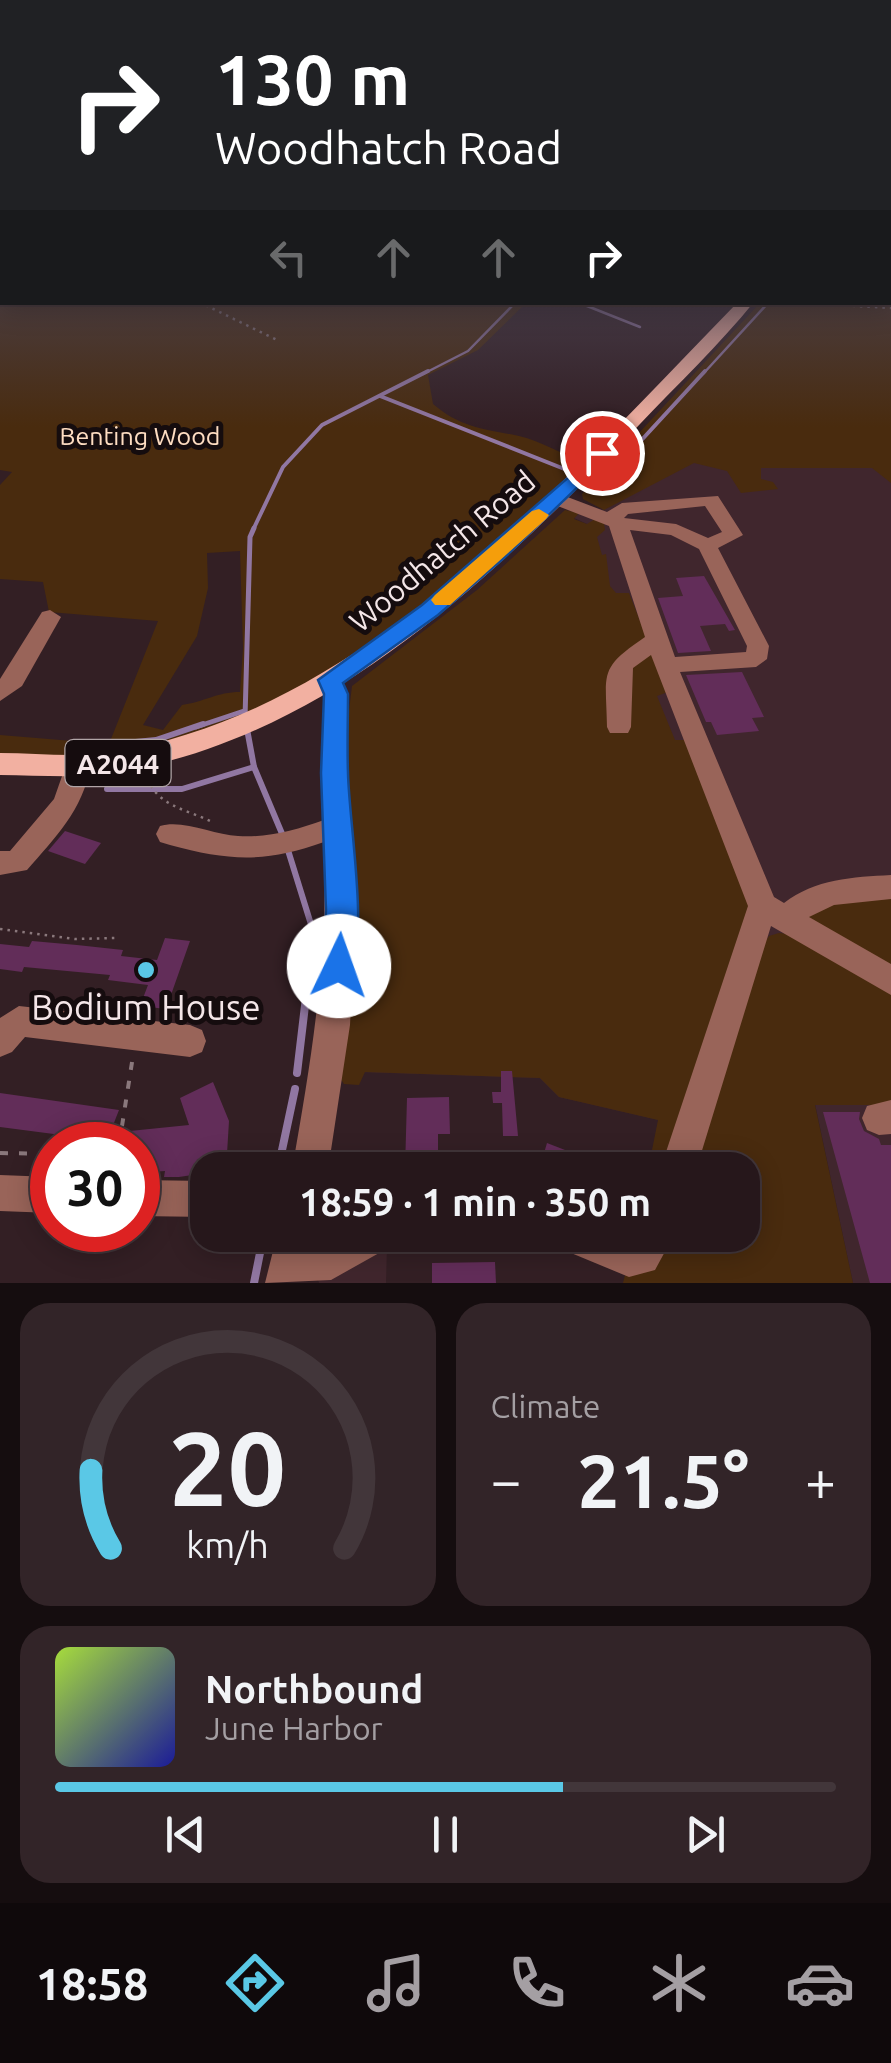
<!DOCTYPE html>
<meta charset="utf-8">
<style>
body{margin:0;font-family:Ubuntu,sans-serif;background:#322428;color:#f1f3f6;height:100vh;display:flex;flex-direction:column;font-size:38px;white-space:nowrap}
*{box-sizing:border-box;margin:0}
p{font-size:32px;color:#a49fa3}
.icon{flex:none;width:55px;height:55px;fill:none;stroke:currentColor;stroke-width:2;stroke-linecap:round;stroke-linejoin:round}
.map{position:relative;height:1283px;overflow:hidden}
.details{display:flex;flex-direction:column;gap:20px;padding:20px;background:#150d0f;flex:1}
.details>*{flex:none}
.guide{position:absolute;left:0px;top:0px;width:892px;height:305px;box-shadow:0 5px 25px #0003,0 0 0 2px #42363a;background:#202124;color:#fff;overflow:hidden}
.speed{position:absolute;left:30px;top:1122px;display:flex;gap:20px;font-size:50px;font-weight:700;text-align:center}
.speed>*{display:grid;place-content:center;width:130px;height:130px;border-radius:50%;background:#26171b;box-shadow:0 5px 25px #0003,0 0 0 2px #42363a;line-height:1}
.speed .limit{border:15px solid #d22;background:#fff;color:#111}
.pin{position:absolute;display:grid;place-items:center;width:85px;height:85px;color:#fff;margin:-42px;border:5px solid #fff;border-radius:50%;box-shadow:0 2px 10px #0007}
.me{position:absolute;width:110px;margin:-55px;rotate:3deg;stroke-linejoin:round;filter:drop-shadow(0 0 8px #0008)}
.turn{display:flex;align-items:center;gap:35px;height:210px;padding:0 50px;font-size:45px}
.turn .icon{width:130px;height:130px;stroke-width:2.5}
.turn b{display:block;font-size:70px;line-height:85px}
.lanes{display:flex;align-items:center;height:95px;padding:0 50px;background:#0003;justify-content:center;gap:50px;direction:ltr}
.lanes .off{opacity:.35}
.big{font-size:75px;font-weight:700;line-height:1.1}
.details .widget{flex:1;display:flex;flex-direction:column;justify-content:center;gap:15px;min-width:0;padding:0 35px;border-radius:30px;background:#322428}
.details .dial{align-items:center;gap:0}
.dial svg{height:260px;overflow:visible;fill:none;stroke:#42363a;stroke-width:7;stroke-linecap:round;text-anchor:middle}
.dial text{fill:#f1f3f6;stroke:none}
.song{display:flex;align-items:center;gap:30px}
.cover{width:120px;height:120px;border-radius:15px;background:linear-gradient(135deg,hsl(80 70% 55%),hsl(240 70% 35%))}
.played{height:10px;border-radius:5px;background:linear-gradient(90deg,#5ac8e6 65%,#42363a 65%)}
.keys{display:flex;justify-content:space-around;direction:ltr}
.heat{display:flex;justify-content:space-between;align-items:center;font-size:55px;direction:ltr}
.details .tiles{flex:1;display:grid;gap:20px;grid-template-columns:1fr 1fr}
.widget:last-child{grid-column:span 2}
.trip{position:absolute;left:190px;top:1152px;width:570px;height:100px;border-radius:30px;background:#26171b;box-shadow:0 5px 25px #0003,0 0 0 2px #42363a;font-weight:700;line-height:100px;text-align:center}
.menu{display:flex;height:160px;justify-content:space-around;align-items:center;background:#0f090b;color:#a49fa3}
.menu .icon{width:70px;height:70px}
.menu .on{color:#5ac8e6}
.menu b{font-size:45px;color:#f1f3f6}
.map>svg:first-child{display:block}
</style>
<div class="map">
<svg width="891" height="1283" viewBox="0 0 891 1283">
<rect width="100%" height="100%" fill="#331f24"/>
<g fill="#40262d">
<path d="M891,369V1283H853L815,1104L764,1283H623L742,1235V1170H648L659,1120L559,1097L540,1078L359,1072L587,524L574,518L579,513L594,518L603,509L591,502Z"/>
<path d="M387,1246L386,1283H319L318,1279Z"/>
</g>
<g fill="#492b0e" fill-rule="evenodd">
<path d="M891,248V483L872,468H761V479L773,482L778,489L741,493L727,471L694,463L604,510L583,499L582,494L760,303L890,302Z"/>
<path d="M0,260L2,302L526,303L478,350L428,375L433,404C461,428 485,429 519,436C541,441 564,455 585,463C452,589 320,708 137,751C93,762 44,755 0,753V735L109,744L158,621L49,612L43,582L0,579V485L12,472L0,470ZM240,551L243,648L240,692C217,692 204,702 182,705L163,730L143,725L197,636L208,588L207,553Z"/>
<path d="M565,510L579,513L574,519L587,524L595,519L604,523L605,530L597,537L602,555L606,554L610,586L616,593H629L668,692L657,696L675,740H689L754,903L669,1170H648L658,1120L559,1097L540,1078L365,1072L359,1085L344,1084L340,1078L356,960L346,735L352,686L477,590Z"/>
<path d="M891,894V983L803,916L820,906Z"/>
<path d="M779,933L798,935L891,988V1105H815L853,1283H623L627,1267L667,1235H742V1170H688L760,949L769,936Z"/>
</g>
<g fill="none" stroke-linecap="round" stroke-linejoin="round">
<g stroke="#9177a2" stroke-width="2.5">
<path d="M577,302L640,327"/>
<path d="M423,374L468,351L516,302"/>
<path d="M703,374L769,302"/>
</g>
<g stroke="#9177a2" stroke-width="4">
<path d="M380,396L572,472"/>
<path d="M603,482L705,371"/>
<path d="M253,530L283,467L322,425L428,371"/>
</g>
<g stroke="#9177a2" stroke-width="5">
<path d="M245,718L250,537L254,528"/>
<path d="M196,727L244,711"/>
</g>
<g stroke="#9177a2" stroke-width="6">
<path d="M247,729L254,767L283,836"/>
<path d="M84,747L156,740L203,724"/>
<path d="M107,789H182L254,767"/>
<path d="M287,847L314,934L309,974"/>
</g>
<g stroke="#9177a2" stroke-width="8">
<path d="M297,1073L309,972"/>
<path d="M278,1169L295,1089"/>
<path d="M254,1283L263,1238"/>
</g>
</g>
<g fill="#622d59">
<path d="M704,576L735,630L729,631L725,624L700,626L711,651L678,653L658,598L683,596L676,578Z"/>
<path d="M742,672L764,717L752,718L759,731L717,735L711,722H706L686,675Z"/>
<path d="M65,831L101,843L85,864L48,851Z"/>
<path d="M165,938L190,941L166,1009L140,1006L148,985L108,980L110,975L24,967L22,972L0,969V944L29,947L32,941L77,945L123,950L121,956L157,960Z"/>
<path d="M501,1071H512L518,1136H503L502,1103H493L492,1092H501Z"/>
<path d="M213,1082L229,1121L226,1170L179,1177H164L165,1171L138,1173V1145L0,1127V1093L119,1110L110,1133L189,1125L180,1098Z"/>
<path d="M449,1097L450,1134H438V1169H405L407,1098Z"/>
<path d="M823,1112H860L859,1119L864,1131L879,1139L881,1145H891V1283H870Z"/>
<path d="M547,1143L614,1169V1170H539Z"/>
<path d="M495,1262L496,1283H432V1263Z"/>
</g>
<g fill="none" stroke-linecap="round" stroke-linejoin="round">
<g stroke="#8a787c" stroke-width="2.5" stroke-dasharray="2.5 5" stroke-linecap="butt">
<path d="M199,302L277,340"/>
<path d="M785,302L891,308"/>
<path d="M145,772C155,807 185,808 214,823"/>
<path d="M0,929L75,939L115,938"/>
</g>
<g stroke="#8a787c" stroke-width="4" stroke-dasharray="8 11" stroke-linecap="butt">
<path d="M119,1145L133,1056"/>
<path d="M0,1153L52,1154"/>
</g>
<g fill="#996459" fill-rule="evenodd">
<path d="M557,493L607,512L622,503L718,496L743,535L718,548L769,646L767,659L756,667L680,672L774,897L784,903C815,879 853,877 891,875V899L834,905L809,917L891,964V995L771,926L696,1170H660L748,906L651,655L633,668L631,727L628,733H610L607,727C606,672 598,669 645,637L609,526L550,503V495ZM705,506L722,532L708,538L676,524L624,518L628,514ZM630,530L671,535L699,549L747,646L746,652L675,657Z"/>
<path d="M50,610L61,617L22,686L0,701V679L42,612Z"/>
<path d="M330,672L338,674L348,694V773L356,910L350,1025L328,1170H292C312,1056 328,959 324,842C266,863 229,861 170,845L160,842L156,834L160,826C183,819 214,835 238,836C268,838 296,830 324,820V694L318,680Z"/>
<path d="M77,756L86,759L90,766C84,809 54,839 27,870L0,875V851H10L54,799L68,759Z"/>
<path d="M19,1006L190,1025L202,1030L206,1041L202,1052L190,1057L25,1037L12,1052L0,1057V1018Z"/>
<path d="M891,1100V1134L879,1135L867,1130L862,1118L867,1106Z"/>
<path d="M0,1175L52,1177V1213L0,1211Z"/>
<path d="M138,1180L208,1181V1217L138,1216Z"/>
<path d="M277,1235H315L312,1245L339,1235H394L388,1248L331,1280L265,1283Z"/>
<path d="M553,1235H619L629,1239L633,1235H674L655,1270L629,1277L559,1248Z"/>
</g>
<path fill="#f2b0a1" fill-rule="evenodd" d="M738,302H754C719,345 678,384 640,424C496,575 329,738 114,773C78,779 37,775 0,775V753C37,753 78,758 114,752C368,710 567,477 738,302Z"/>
</g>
<linearGradient id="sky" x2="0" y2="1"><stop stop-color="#1c1114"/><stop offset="0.58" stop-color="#4a4250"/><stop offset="1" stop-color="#4a4250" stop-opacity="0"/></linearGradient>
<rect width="891" height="427" fill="url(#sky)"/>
<path fill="#1a73e8" stroke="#114b97" stroke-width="2.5" d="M602,448L609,449V457L505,557L438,615L343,683L348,694C348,720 347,747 348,773C349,823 369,934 350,976L339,981L328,976L323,966L326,910L321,773L324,694L318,680L422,605Z"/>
<path fill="#f59e0b" d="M539,509L549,515L546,519L450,605H435L431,600L435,595L532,511Z"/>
<circle fill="#5ac8e6" stroke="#150c0e" stroke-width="4" cx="146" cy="970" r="10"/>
<g text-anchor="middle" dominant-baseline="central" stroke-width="10" stroke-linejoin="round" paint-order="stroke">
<g font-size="25" fill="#feddc2" stroke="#150c0e">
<text x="140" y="436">Benting Wood</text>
</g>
<rect fill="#150c0e" stroke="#b1a5a7" stroke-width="2.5" x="65.5" y="740" width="105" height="46" rx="8"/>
<g font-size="28" font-weight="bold" fill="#f4e6e8">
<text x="118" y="763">A2044</text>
</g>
<g font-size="30" fill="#f4e6e8" stroke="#150c0e">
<text transform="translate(442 551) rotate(-40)">Woodhatch Road</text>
</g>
<g font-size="35" fill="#f4e6e8" stroke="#150c0e">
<text x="146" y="1007">Bodium House</text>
</g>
</g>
</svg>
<div class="speed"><div class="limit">30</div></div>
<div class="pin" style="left:602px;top:453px;background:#d93025"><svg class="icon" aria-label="arrive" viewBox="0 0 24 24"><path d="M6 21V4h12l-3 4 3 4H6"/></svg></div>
<svg class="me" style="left:339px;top:966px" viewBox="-20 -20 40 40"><circle r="19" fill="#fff"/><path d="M0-13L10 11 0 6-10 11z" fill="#1a73e8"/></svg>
<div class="trip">18:59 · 1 min · 350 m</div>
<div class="guide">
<div class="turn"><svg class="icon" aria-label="right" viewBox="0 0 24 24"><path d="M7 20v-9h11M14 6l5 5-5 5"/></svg><div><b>130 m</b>Woodhatch Road</div></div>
<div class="lanes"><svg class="icon off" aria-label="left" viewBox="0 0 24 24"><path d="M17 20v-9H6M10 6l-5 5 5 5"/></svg><svg class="icon off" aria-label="ahead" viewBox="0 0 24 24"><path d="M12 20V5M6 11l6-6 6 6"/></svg><svg class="icon off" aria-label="ahead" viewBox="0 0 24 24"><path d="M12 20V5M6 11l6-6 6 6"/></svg><svg class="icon" aria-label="right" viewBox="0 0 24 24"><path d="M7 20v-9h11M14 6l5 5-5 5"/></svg></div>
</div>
</div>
<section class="details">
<div class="tiles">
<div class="widget dial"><svg viewBox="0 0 100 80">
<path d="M14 69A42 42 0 1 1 86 69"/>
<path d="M14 69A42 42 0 0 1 8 45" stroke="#5ac8e6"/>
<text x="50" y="56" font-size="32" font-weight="700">20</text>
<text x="50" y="72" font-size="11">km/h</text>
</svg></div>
<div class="widget"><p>Climate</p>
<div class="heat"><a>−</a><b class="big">21.5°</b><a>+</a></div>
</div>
<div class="widget">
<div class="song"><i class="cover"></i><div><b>Northbound</b><p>June Harbor</p></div></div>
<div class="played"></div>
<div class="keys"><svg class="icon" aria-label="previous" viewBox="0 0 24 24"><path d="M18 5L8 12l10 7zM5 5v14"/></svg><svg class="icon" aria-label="pause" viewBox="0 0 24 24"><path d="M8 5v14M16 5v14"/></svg><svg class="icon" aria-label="next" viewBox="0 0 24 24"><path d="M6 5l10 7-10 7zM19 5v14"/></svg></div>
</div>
</div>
</section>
<nav class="menu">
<b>18:58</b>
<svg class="icon on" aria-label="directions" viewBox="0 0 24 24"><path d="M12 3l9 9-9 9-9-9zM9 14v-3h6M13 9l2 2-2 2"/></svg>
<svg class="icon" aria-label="music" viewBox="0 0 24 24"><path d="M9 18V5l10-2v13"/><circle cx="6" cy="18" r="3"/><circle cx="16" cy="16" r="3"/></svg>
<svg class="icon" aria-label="phone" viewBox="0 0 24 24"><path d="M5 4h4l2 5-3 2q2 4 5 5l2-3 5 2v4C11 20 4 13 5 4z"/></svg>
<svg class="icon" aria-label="climate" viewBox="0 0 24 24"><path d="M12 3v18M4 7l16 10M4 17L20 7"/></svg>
<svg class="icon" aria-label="car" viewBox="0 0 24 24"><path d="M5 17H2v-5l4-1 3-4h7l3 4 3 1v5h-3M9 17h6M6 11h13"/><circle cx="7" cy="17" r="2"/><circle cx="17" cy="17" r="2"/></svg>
</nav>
